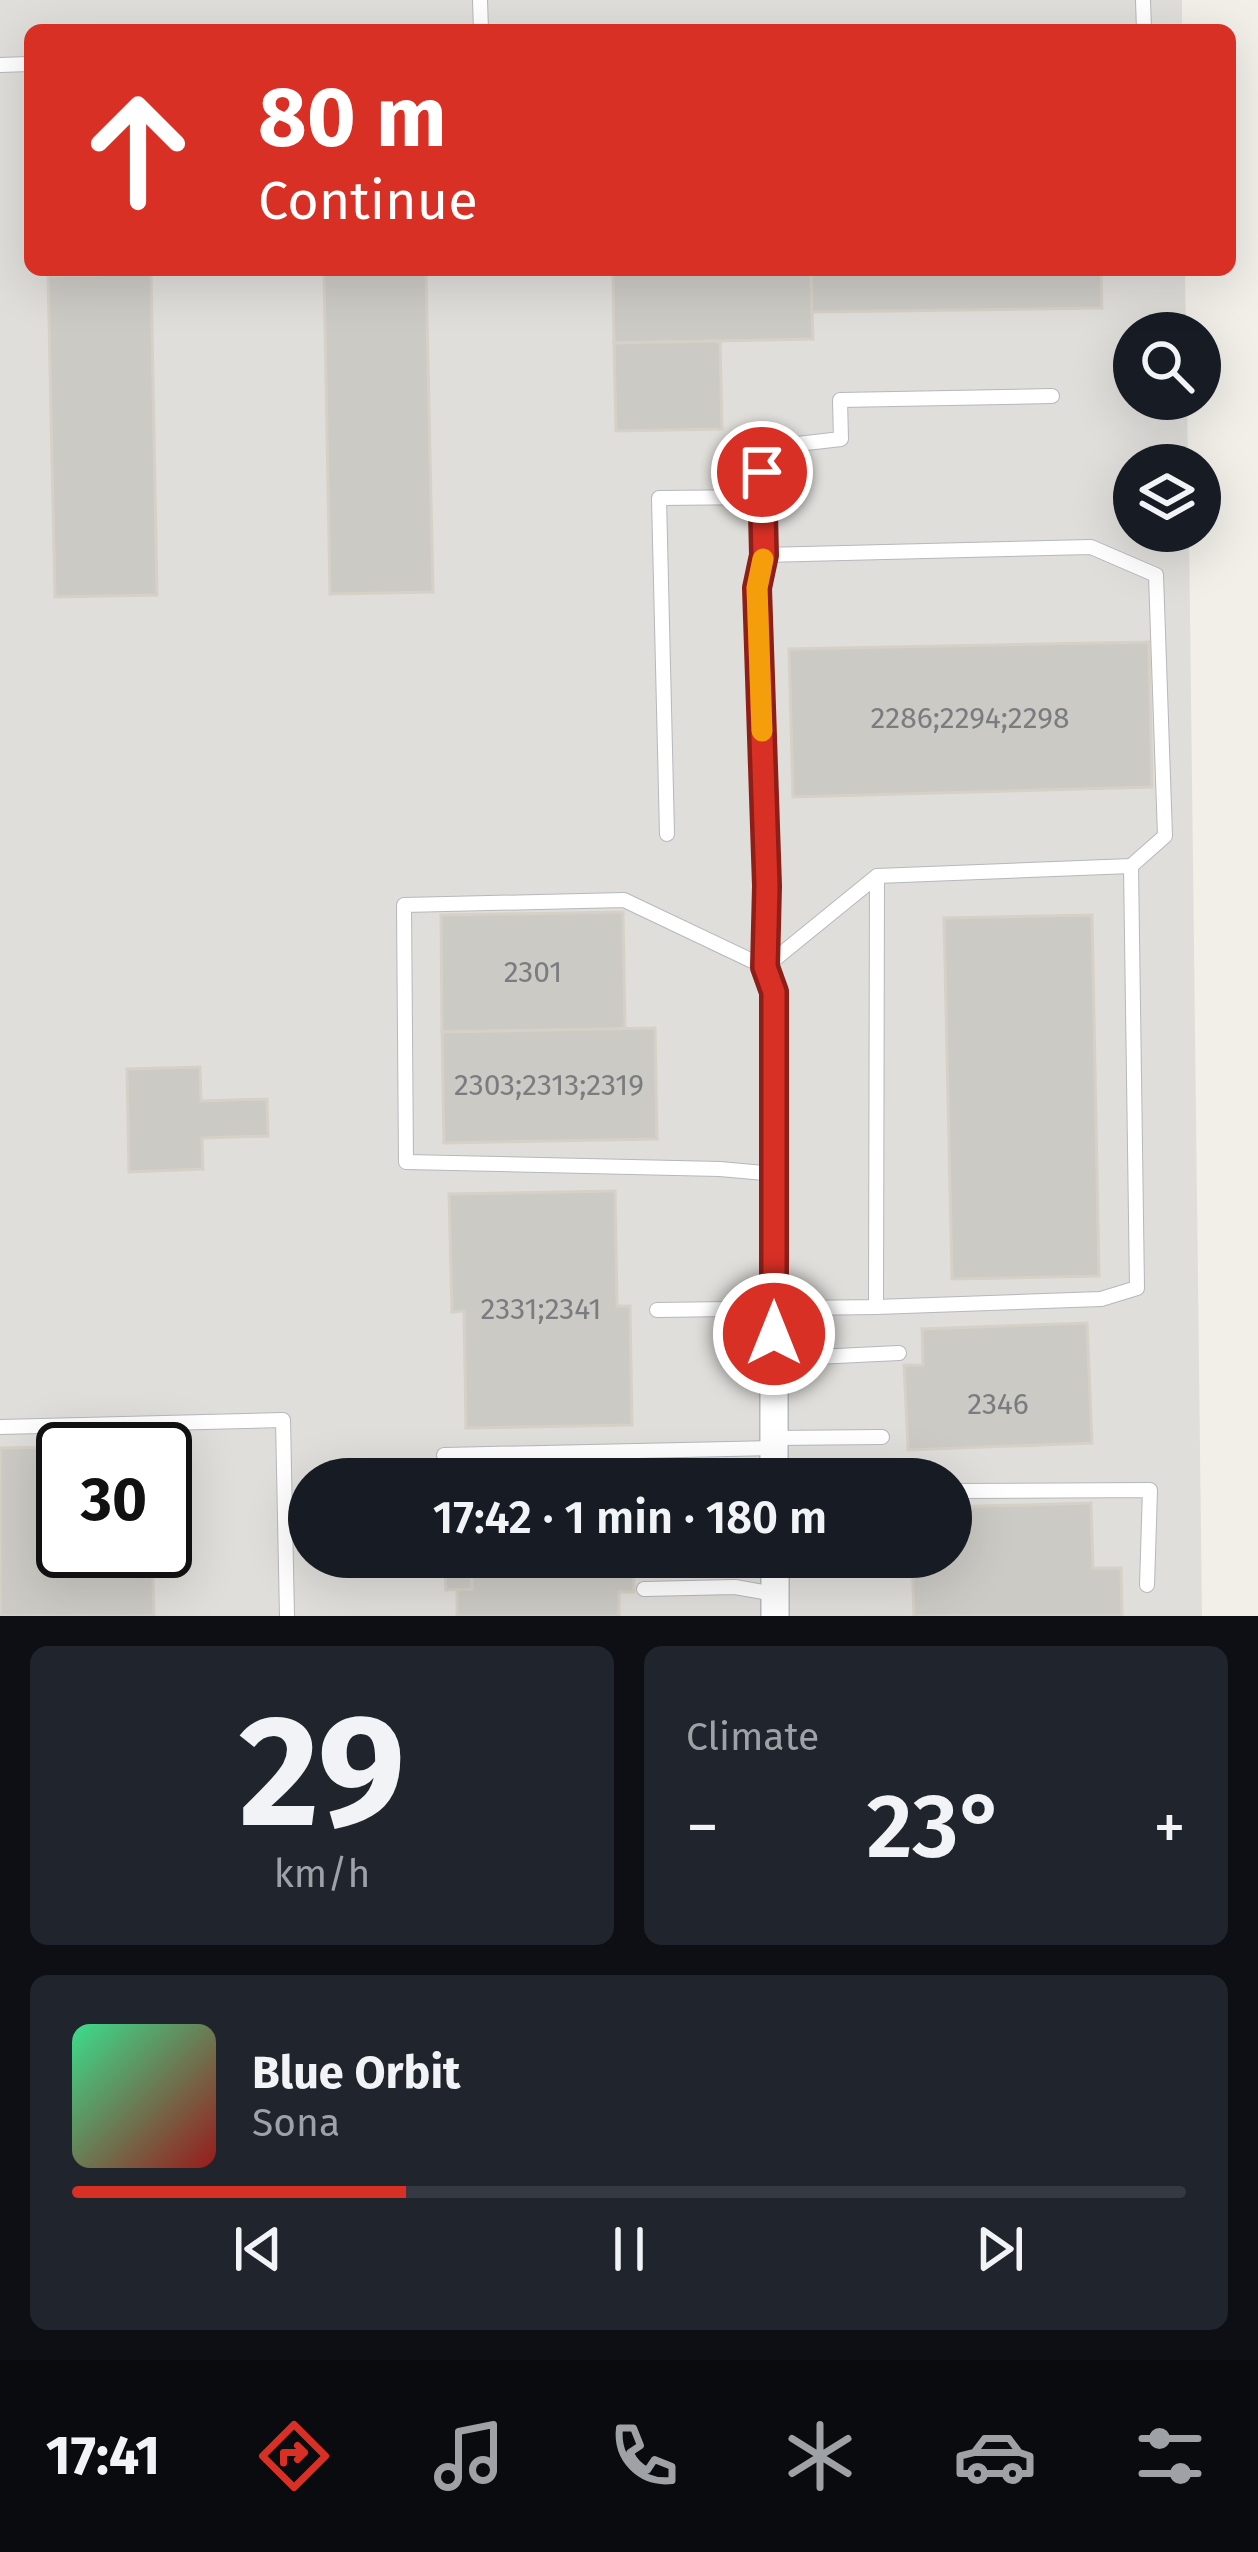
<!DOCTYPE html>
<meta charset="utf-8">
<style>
body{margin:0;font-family:"Fira Sans",sans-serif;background:#20242c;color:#f1f3f6;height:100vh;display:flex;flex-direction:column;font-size:45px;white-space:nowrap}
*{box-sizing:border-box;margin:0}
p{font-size:39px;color:#9ea1a6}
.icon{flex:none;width:66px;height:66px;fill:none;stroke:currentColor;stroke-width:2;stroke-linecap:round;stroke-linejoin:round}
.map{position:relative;height:1616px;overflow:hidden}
.panel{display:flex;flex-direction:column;gap:30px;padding:30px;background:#0d0f14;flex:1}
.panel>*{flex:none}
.hud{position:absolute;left:24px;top:24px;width:1212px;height:252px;border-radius:18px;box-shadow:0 12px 48px #0002;background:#d93025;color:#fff;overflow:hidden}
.buttons{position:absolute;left:1113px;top:312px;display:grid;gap:24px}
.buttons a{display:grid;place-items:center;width:108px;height:108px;border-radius:50%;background:#171b24;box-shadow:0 12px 48px #0002;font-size:60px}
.speed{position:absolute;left:36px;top:1422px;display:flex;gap:24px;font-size:60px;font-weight:700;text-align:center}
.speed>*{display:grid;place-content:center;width:156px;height:156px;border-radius:50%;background:#171b24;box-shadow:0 12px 48px #0002;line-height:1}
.speed .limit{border:6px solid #111;border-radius:18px;background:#fff;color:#111}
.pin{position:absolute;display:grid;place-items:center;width:102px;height:102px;color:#fff;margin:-51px;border:6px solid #fff;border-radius:50%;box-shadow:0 3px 12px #0007}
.me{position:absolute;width:132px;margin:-66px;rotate:0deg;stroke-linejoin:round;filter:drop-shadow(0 0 9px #0008)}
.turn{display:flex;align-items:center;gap:42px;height:252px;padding:0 36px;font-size:54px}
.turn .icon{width:156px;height:156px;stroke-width:2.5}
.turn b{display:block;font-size:84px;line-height:102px}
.big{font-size:90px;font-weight:600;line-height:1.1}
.panel .card{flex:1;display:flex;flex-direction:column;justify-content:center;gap:18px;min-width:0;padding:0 42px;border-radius:18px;background:#20242c}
.panel .dial{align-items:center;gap:0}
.dial b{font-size:156px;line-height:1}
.song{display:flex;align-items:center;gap:36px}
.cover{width:144px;height:144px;border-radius:18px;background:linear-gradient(135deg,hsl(150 70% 55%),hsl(0 70% 35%))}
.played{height:12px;border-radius:6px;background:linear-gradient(90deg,#d93025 30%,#363941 30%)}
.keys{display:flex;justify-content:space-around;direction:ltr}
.heat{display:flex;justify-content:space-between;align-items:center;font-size:66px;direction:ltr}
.panel .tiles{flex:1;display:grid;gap:30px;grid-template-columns:1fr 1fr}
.card:last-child{grid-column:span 2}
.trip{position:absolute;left:288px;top:1458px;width:684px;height:120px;border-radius:60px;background:#171b24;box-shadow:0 12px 48px #0002;font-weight:600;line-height:120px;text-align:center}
.tab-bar{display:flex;height:192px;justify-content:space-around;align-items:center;background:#090b0e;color:#9ea1a6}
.tab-bar .icon{width:84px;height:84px}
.tab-bar .on{color:#d93025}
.tab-bar b{font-size:54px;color:#f1f3f6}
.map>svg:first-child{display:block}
</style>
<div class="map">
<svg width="1258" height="1616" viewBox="0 0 1258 1616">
<rect width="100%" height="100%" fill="#f1efe8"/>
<path fill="#e0deda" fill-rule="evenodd" d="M0,0H1182V30H30V270H1185L1186,333H1134V399H1187L1188,465H1134V531H1189L1202,1616H0ZM63,1449H165V1551H63ZM309,1479H951V1557H309Z"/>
<g fill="#cccac5" stroke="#d6d1c6" stroke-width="3">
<path d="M426,270L433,592L330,594L324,272Z"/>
<path d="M613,270H811L813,339L614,343Z"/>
<path d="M811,270H1101L1102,308L812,312Z"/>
<path d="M151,274L157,595L55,597L48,276Z"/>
<path d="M720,341L722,429L616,431L614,343Z"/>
<path d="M1149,642L1152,787L793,797L789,649Z"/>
<path d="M623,912L625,1029L442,1032L441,915Z"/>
<path d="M1092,915L1099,1276L952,1279L944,918Z"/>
<path d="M655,1028L657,1139L444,1143L442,1032Z"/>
<path d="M200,1067L201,1101L267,1099L268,1136L202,1138L203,1169L129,1172L127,1069Z"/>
<path d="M615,1191L617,1306H630L632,1425L466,1428L464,1311L452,1312L449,1194Z"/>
<path d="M1087,1323L1092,1443L908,1450L904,1365H923L922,1329Z"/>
<path d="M150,1445V1449H63V1551H152L154,1616H0V1448Z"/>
<path d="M631,1469V1479H470V1473Z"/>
<path d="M1091,1503L1093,1568H1121L1122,1616H914L912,1557H951V1507Z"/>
<path d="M471,1557H633L634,1592H619V1616H457V1590L472,1589Z"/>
<path d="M445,1574H471L472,1589L446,1590Z"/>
</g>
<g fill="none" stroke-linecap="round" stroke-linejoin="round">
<g stroke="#b5b8bc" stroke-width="16">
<g id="lane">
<path d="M480,0L481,30"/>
<path d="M1143,0L1144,30"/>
<path d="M0,65L30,64"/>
<path d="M763,555L757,588L767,887L765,967"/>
<path d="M667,834L659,498L761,497"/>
<path d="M765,967L624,900L404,905L406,1162L720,1169L774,1174"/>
<path d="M765,967L877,876"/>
<path d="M876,1307L1101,1299L1137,1288L1131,866"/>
<path d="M657,1310L876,1307L877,876L1131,866L1165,836L1156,575L1091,547L763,555V448L841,439L840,400L1052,396"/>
<path d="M774,1359L899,1353"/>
<path d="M0,1427L283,1420L287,1616"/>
<path d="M774,1438L882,1437"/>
<path d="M444,1455L774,1448"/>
<path d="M951,1491L1150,1490L1147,1585"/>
<path d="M644,1589L735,1587L775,1594"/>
</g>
</g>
<g stroke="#b5b8bc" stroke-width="30">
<g id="street">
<path d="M765,967L774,992V1479"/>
<path d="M775,1557V1616"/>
</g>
</g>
<use href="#lane" stroke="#fff" stroke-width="14"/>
<use href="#street" stroke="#fff" stroke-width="27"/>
</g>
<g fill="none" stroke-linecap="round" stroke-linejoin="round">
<g stroke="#8d1f18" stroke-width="30">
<path id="route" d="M762,472L764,555L757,588L767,886L765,967L774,992V1334"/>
</g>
<use href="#route" stroke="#d93025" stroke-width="21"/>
<path stroke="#f59e0b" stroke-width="21" d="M762,731L757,588L763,559"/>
</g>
<g text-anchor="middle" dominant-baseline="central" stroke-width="12" stroke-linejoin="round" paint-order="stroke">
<g font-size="30" fill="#7a7d7f">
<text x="970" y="718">2286;2294;2298</text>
<text x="533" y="972">2301</text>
<text x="549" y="1085">2303;2313;2319</text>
<text x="541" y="1309">2331;2341</text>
<text x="998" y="1404">2346</text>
</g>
</g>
</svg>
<div class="buttons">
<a><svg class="icon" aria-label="search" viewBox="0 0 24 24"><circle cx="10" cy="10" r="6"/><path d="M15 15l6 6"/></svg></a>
<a><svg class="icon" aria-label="layers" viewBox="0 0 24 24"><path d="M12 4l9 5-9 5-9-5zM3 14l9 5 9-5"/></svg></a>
</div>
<div class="speed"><div class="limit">30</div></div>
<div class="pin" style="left:762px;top:472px;background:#d93025"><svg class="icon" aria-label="arrive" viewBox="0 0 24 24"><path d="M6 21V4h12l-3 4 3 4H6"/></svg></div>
<svg class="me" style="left:774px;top:1334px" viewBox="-20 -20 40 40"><circle r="17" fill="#d93025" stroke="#fff" stroke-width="3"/><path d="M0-11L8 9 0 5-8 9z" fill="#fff"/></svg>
<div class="trip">17:42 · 1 min · 180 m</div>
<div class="hud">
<div class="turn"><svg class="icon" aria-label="ahead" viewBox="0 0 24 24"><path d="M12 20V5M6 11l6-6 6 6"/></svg><div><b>80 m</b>Continue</div></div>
</div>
</div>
<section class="panel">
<div class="tiles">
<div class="card dial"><b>29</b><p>km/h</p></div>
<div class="card"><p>Climate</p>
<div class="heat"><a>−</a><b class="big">23°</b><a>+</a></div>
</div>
<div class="card">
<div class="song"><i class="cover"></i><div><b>Blue Orbit</b><p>Sona</p></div></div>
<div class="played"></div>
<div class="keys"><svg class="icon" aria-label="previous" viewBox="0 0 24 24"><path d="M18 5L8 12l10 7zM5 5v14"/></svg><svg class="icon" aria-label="pause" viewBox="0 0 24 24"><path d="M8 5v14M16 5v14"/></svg><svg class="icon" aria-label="next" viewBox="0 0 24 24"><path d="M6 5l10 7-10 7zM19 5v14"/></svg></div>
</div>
</div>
</section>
<nav class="tab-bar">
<b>17:41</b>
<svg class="icon on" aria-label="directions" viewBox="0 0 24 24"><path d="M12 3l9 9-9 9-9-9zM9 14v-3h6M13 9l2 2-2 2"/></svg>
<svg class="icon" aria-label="music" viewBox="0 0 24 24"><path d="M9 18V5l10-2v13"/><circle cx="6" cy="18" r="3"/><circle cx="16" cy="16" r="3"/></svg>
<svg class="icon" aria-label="phone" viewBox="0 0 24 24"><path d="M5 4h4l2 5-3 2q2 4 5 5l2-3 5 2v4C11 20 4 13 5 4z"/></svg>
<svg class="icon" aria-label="climate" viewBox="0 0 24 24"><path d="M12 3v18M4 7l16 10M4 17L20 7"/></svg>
<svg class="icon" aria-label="car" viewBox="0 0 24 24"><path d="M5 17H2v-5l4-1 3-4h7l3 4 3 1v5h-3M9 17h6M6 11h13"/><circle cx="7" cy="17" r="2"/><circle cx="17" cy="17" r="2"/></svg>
<svg class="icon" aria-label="filters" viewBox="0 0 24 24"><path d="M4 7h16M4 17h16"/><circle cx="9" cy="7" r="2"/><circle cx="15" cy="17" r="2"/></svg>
</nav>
